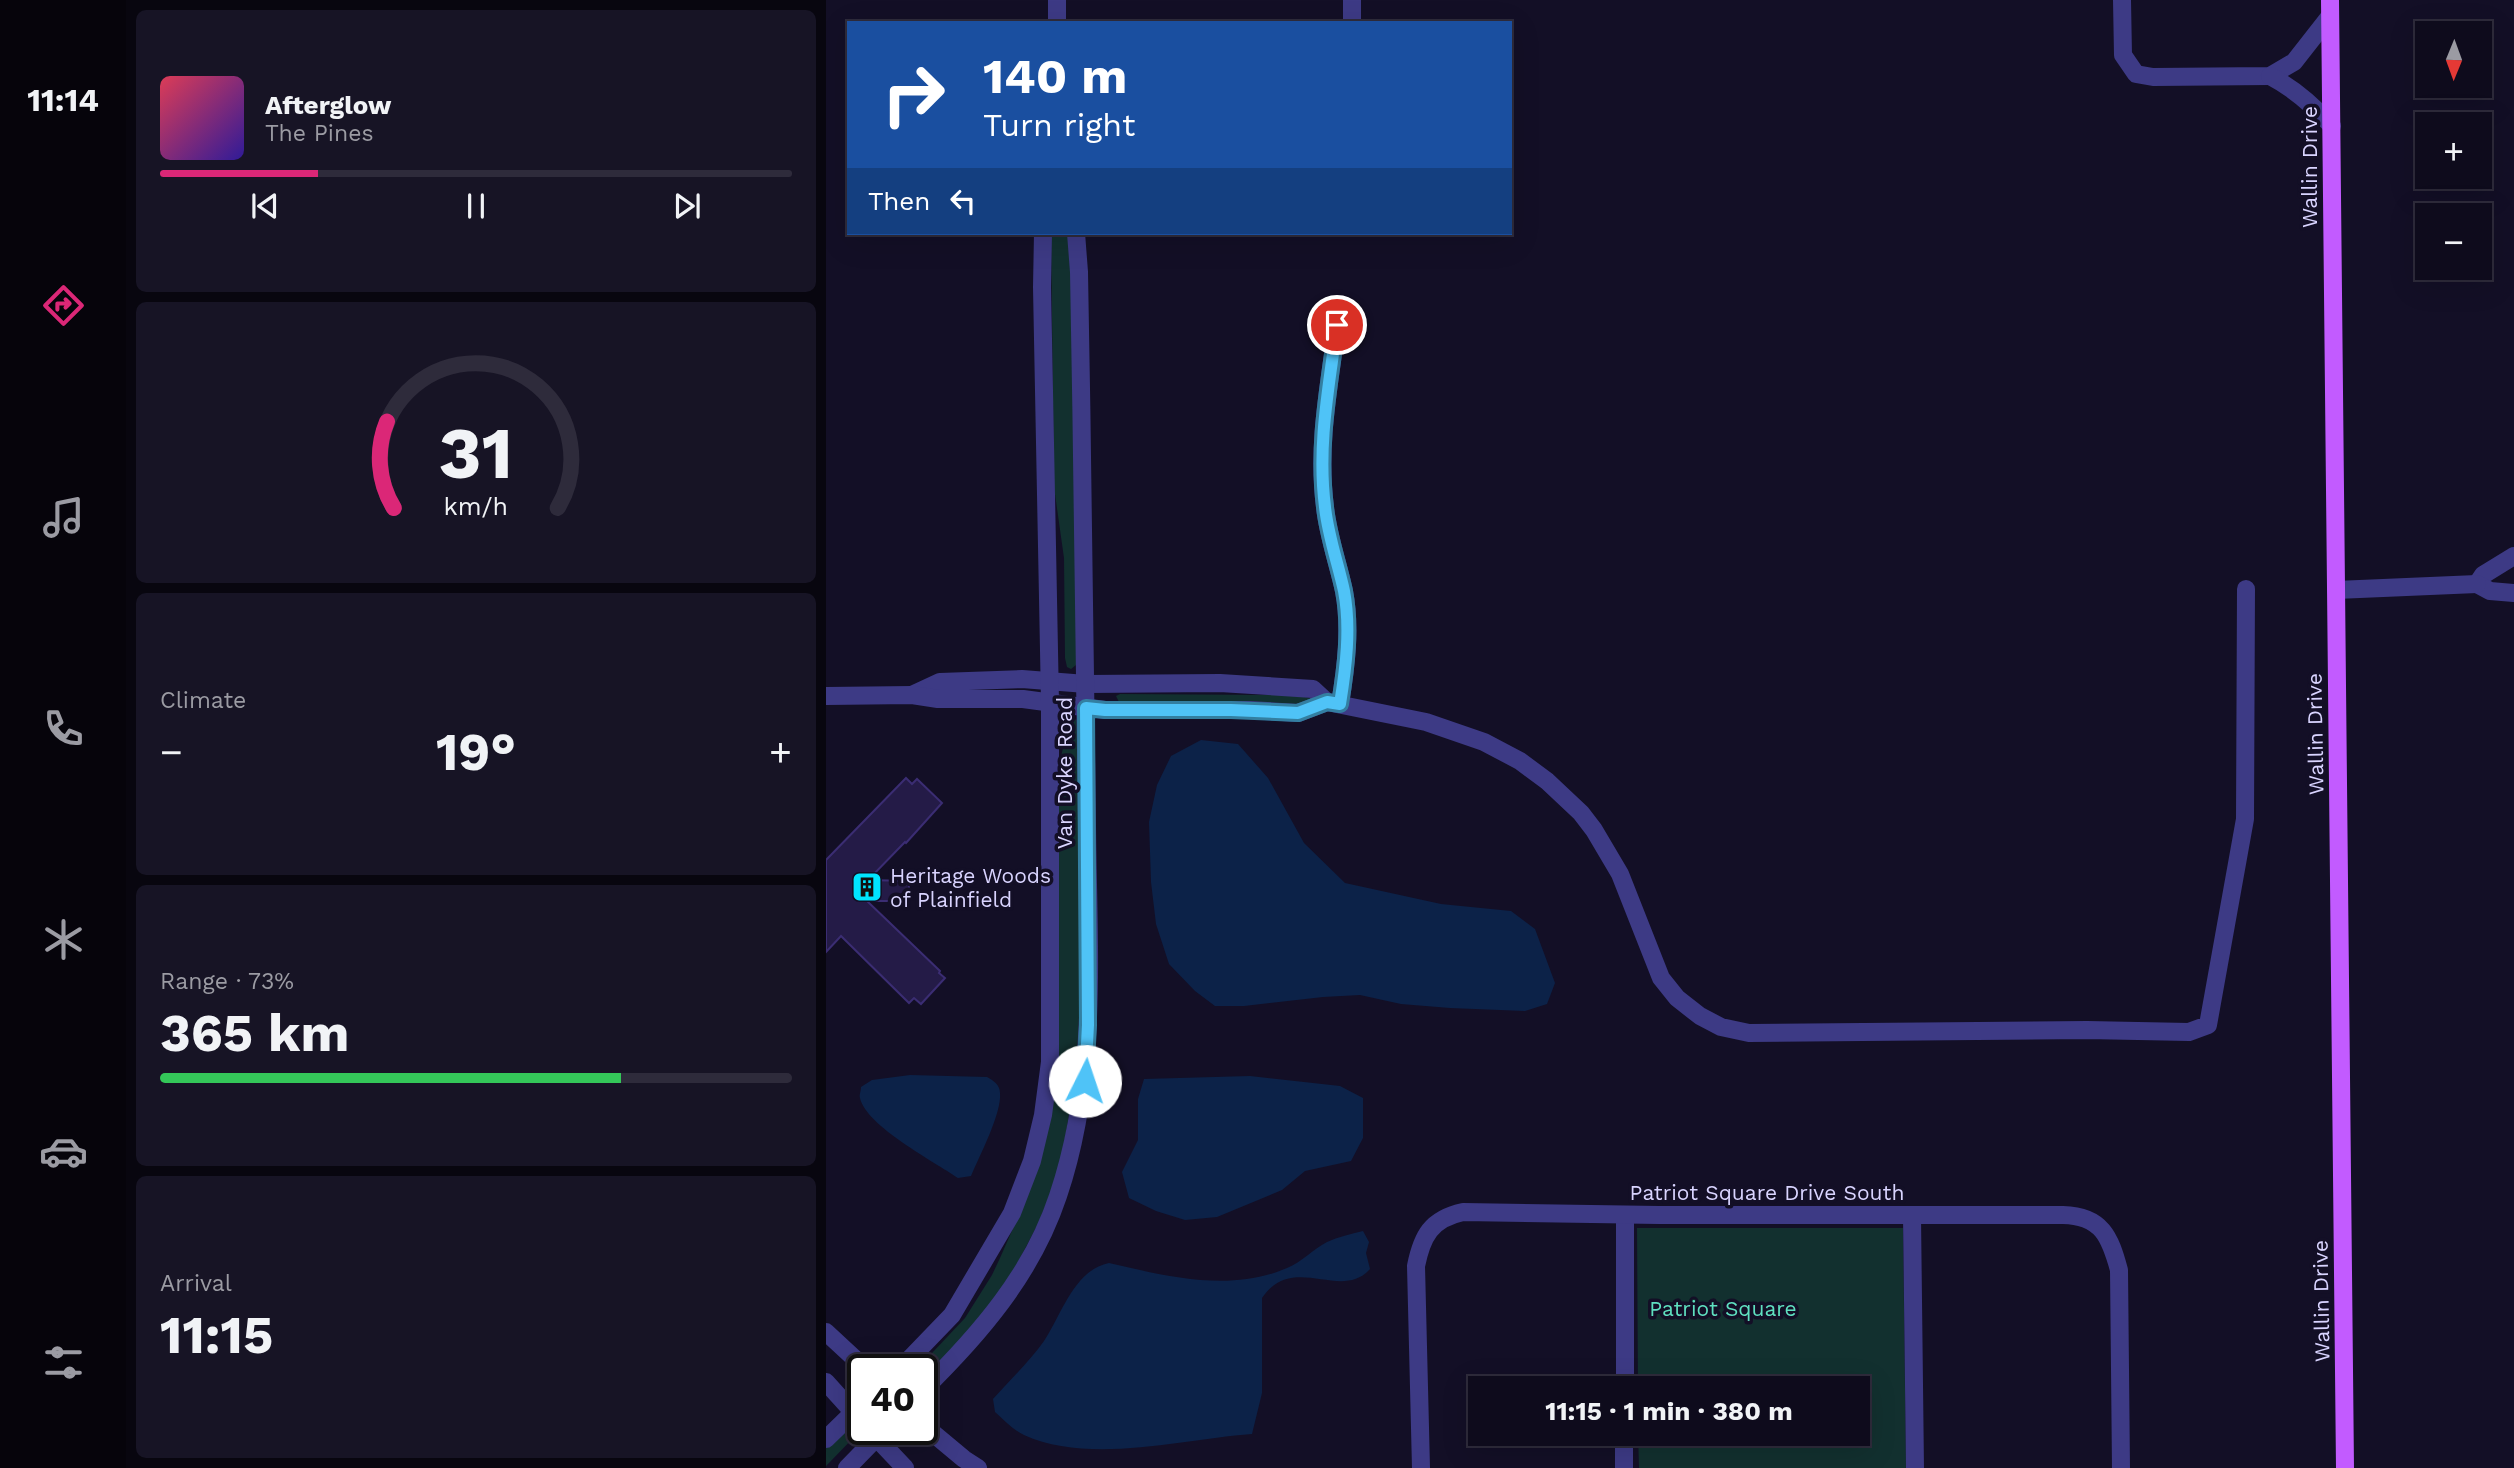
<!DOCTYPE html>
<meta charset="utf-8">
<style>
body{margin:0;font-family:"Work Sans",sans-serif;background:#171425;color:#f1f3f6;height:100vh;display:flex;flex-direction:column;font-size:26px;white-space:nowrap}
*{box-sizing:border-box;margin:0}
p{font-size:23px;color:#9b9ba3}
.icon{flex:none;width:38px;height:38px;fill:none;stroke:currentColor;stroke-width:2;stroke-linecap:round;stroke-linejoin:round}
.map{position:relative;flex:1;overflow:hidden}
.sheet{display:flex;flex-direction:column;gap:10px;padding:10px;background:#08060f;width:700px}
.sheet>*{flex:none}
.banner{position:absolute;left:21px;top:21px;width:665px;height:214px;border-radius:0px;box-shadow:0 7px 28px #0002,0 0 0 2px #2e2b3b;background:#1a4fa0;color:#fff;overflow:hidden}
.needle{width:46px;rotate:181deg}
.fabs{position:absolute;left:1589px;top:21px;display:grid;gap:14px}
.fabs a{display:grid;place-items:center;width:77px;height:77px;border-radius:0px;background:#0e0b1c;box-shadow:0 7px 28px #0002,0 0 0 2px #2e2b3b;font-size:35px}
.speed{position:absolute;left:21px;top:1354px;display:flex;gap:14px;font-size:35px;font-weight:700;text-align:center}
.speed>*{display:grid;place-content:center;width:91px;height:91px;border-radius:50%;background:#0e0b1c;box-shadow:0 7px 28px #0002,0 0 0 2px #2e2b3b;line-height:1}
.speed .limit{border:4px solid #111;border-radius:10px;background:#fff;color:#111}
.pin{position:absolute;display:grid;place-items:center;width:60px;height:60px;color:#fff;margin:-30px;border:4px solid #fff;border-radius:50%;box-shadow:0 2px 7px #0007}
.me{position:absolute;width:77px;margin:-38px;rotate:4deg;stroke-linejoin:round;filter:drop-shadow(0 0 5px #0008)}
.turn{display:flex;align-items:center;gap:24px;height:147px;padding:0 21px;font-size:32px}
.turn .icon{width:91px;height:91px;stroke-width:2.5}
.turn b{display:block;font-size:49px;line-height:60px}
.then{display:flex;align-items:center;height:66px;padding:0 21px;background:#0003;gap:14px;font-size:26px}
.big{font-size:52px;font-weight:700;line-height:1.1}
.sheet .tile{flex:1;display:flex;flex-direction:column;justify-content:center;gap:10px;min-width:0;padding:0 24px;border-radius:10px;background:#171425}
.sheet .dial{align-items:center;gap:0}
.dial svg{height:182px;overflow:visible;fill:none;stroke:#2e2b3b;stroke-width:7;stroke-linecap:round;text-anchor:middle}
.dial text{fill:#f1f3f6;stroke:none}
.song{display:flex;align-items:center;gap:21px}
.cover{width:84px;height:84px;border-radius:10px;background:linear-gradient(135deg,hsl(350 70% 55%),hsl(250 70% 35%))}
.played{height:7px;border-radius:4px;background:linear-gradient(90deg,#db2777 25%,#2e2b3b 25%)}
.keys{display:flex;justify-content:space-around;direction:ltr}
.heat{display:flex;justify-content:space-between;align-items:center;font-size:38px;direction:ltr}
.charge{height:10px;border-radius:5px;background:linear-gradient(90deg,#34c759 73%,#2e2b3b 0)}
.trip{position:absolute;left:642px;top:1376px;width:402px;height:70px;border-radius:0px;background:#0e0b1c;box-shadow:0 7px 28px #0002,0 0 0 2px #2e2b3b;font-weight:700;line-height:70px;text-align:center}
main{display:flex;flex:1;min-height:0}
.tabs{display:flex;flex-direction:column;width:126px;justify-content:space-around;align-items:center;background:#06040b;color:#9b9ba3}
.tabs .icon{width:49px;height:49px}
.tabs .selected{color:#db2777}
.tabs b{font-size:32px;color:#f1f3f6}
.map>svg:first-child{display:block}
</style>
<main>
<nav class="tabs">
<b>11:14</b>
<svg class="icon selected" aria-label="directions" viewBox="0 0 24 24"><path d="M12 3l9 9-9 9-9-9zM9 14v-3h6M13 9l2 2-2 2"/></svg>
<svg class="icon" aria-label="music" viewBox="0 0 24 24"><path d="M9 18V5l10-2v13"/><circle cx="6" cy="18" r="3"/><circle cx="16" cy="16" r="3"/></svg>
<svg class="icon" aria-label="phone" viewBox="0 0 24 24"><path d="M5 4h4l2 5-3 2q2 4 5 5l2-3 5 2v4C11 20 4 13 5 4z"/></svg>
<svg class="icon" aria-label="climate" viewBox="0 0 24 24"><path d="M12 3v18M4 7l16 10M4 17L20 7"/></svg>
<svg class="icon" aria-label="car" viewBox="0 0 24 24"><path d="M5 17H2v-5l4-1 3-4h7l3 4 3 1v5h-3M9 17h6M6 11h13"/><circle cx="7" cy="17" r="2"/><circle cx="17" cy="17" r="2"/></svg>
<svg class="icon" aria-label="filters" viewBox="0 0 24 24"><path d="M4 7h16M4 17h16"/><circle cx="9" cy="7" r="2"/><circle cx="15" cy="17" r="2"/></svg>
</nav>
<section class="sheet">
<div class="tile">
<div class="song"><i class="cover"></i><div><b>Afterglow</b><p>The Pines</p></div></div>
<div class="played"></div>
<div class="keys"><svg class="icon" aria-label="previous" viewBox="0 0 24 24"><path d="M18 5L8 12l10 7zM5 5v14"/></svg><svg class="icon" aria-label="pause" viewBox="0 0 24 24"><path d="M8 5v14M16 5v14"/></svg><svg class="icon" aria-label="next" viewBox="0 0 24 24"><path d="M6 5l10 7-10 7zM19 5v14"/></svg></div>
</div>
<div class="tile dial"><svg viewBox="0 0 100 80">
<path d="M14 69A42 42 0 1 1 86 69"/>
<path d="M14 69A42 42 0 0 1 11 31" stroke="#db2777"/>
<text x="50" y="56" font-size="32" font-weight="700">31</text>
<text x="50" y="72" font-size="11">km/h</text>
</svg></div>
<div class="tile"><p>Climate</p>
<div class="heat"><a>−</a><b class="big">19°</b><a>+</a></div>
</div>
<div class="tile"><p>Range · 73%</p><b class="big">365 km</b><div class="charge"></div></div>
<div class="tile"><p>Arrival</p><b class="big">11:15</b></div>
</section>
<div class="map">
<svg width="1688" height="1468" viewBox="0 0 1688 1468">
<rect width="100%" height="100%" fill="#130f26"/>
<g fill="#12302f">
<path d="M225,233H242L247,272L252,646L250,665L245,669L241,667L239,658L238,558L228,487Z"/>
<path d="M294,694L467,695L489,699L477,704L293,702L290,696Z"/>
<path d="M247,719L253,720L255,1044L234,1168L213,1222L183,1279L166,1304L96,1382V1370H90L139,1318L166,1275L174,1258L192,1217L232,1064L231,784V773L243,723Z"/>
<path d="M811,1228H1077L1080,1468H813L812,1433H1032V1388H812Z"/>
<path d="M26,1425L32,1429V1433L0,1466V1448Z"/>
</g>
<g fill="#0c2248">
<path d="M375,740L412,744L442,778L478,843L519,883L615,904L685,911L709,929L729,983L721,1004L699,1011L624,1008L575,1004L534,995L497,997L418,1006H389L369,991L343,964L330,924L325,882L323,822L331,785L345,756Z"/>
<path d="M84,1075L161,1077C168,1081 174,1085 174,1093C176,1113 153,1157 145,1176L132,1178C109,1162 40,1126 34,1098C33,1095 35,1091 35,1087L46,1080Z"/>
<path d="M424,1076L514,1086L537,1098V1138L525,1161L479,1171L456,1190L391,1217L359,1220L330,1211L303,1198L296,1172L312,1140V1099L318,1079Z"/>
<path d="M537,1231L543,1242L540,1253L544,1269C515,1302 467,1252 436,1298V1393L426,1434C357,1439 264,1465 198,1435C187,1430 178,1420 169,1412L167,1399C184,1380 203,1362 218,1341C236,1314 248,1270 283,1263C340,1276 404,1293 461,1268C476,1262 487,1249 501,1242C512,1237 525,1234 537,1231Z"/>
</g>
<path fill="#241b47" stroke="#3b2d73" stroke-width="2" d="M80,778L86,784L91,779L116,803L80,843L79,842L42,880L83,881V901H41L114,971L113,973L119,978L95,1004L88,998L83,1003L15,936L0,952V860Z"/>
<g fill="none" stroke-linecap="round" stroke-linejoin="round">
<g stroke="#3d3a85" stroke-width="18">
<path d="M231,0V23"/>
<path d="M526,0V23"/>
<path d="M1296,0L1297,55L1310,74L1327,77L1444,76L1468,62L1504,16"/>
<path d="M1444,76C1469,89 1487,105 1506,126"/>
<path d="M511,325C503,387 491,445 499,507C502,536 512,563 518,591C525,628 520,667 514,704"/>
<path d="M1651,584L1657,575L1688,556"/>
<path d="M1651,584L1664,591L1688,593"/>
<path d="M1510,590L1651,584"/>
<path d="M86,695L114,682L196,679L260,684L394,683L487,689L501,702"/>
<path d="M0,696L86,695L112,699H197L279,710H424L472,713L501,702L600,722L658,742L694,761L721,781L755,813L768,830L794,874L835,978L851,998L874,1016L895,1027L923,1033L1261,1030L1363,1032L1382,1025L1419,819L1420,589"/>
<path d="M1086,1216L1089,1468"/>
<path d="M0,1332L41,1370"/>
<path d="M73,1370L126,1315L186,1213L206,1161L217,1115L224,1062V702L216,287L217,233"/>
<path d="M0,1382L37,1423"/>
<path d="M799,1388V1215"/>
<path d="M96,1391C154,1334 206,1274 232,1196C273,1075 262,949 261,824C260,640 256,456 253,272L250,233"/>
<path d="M96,1424L138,1459L152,1468"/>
<path d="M43,1430L79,1468"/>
<path d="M0,1439L37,1403"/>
<path d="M21,1468L58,1430"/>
<path d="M595,1468L590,1266C596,1236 605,1219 637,1212L833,1215H1237C1276,1216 1284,1237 1293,1270L1295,1468"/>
<path d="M798,1468V1433"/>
</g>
<path stroke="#c25bff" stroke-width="18" d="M1504,0L1519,1468"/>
</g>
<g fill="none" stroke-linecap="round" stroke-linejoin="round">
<g stroke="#337fa1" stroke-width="18">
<path id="route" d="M259,1081L262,1025L260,708L279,710H405L472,713L501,702L514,704C520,667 525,628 518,591C512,563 502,536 499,507C491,445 503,387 511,325"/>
</g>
<use href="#route" stroke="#4fc3f7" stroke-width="12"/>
</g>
<defs>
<g id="building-square" transform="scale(1.575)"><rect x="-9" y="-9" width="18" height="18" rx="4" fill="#00e5ff" stroke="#130f26"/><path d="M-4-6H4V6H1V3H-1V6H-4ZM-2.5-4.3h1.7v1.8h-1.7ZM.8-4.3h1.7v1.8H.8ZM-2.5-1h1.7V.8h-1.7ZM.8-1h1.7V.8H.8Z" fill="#111"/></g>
</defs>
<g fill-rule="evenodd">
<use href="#building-square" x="41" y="887"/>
</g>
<g text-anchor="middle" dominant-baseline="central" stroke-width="7" stroke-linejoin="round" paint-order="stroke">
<g font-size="21" fill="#d9d4ff" stroke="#130f26">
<text transform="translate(1483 167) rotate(-90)">Wallin Drive</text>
<text transform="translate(1489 734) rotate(-91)">Wallin Drive</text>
<text transform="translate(238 773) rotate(-90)">Van Dyke Road</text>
<text x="941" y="1192">Patriot Square Drive South</text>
<text transform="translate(1495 1301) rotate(-91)">Wallin Drive</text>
</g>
<g font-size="21" fill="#d9d4ff" stroke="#130f26" text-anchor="start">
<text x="64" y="875">Heritage Woods<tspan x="64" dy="24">of Plainfield</tspan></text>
</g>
<g font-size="21" fill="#5fe0c0" stroke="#130f26">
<text x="897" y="1308">Patriot Square</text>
</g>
</g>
</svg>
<div class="fabs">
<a><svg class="needle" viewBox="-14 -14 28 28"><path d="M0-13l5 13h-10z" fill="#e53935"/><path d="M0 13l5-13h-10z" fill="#9b9ba3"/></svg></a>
<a>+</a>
<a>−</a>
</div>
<div class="speed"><div class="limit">40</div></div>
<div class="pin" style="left:511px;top:325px;background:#d93025"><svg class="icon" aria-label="arrive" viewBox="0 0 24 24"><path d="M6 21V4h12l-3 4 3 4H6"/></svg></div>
<svg class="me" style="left:259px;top:1081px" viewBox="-20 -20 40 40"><circle r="19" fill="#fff"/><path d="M0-13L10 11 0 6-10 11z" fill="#4fc3f7"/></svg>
<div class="trip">11:15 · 1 min · 380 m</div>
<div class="banner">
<div class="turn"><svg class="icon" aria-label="right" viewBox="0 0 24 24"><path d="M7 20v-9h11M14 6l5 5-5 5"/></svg><div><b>140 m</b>Turn right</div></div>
<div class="then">Then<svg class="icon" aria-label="left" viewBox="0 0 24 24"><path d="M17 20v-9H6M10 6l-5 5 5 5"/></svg></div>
</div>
</div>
</main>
